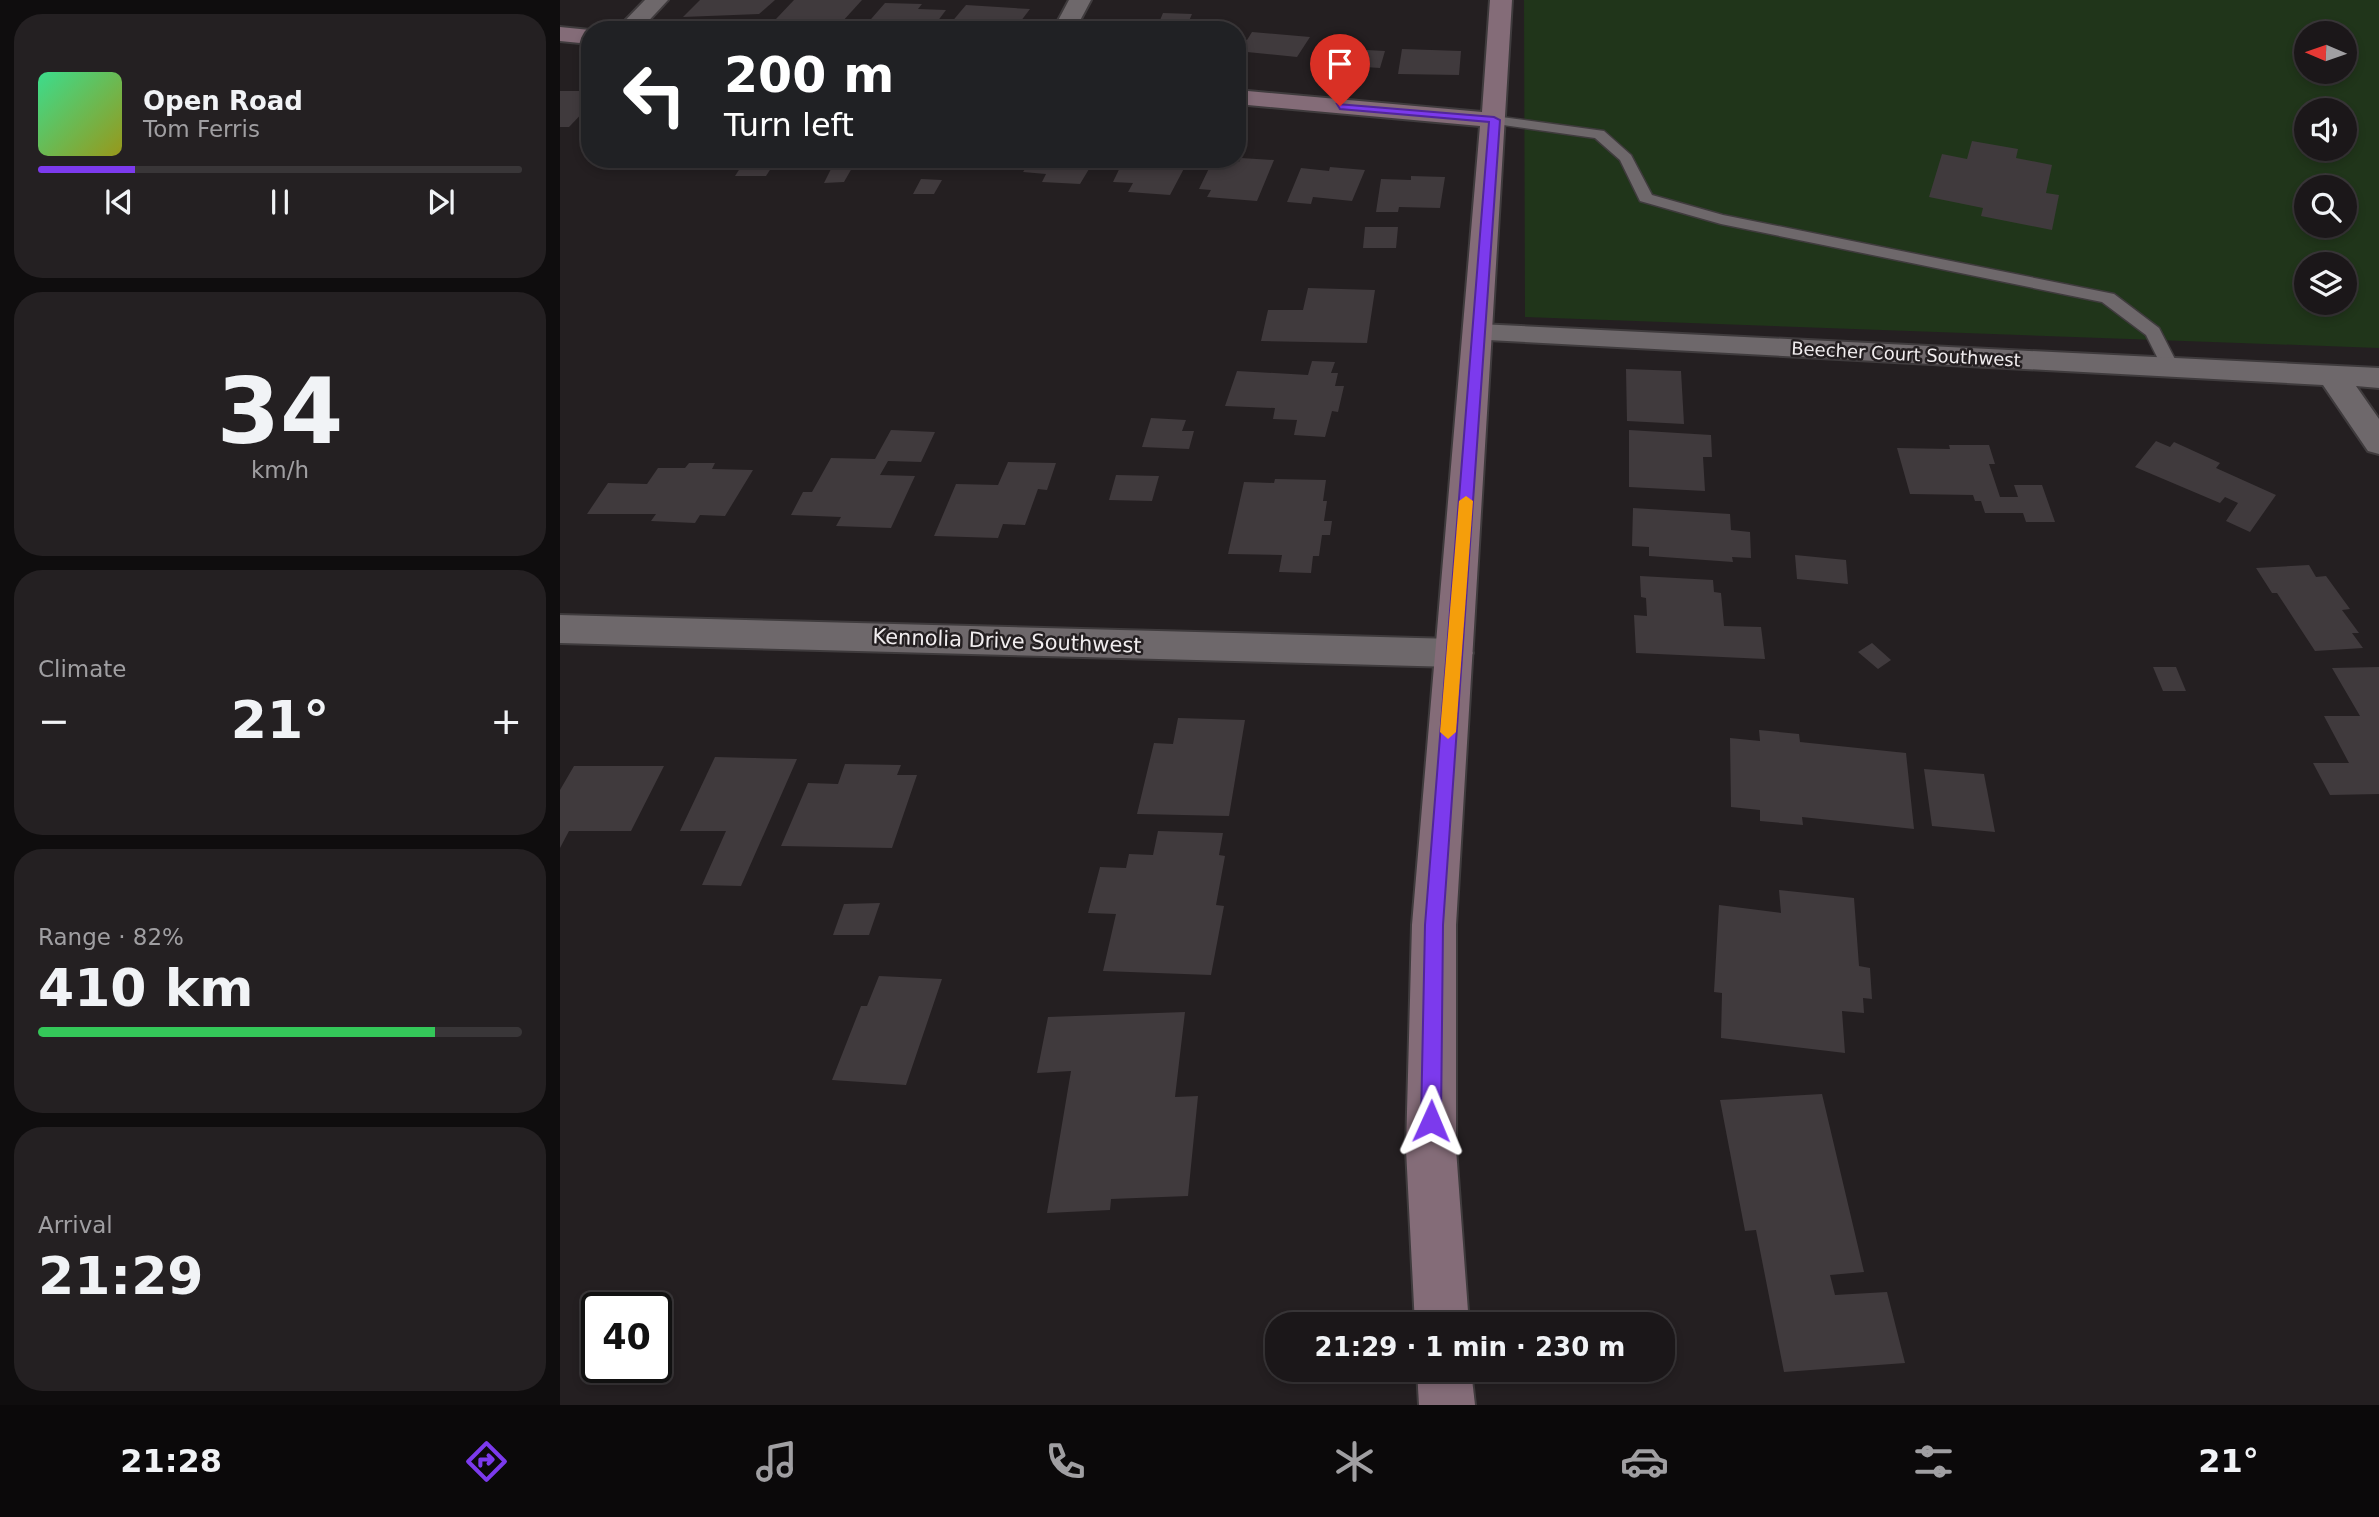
<!DOCTYPE html>
<meta charset="utf-8">
<style>
body{margin:0;font-family:"DejaVu Sans",sans-serif;background:#242022;color:#f1f3f6;height:100vh;display:flex;flex-direction:column;font-size:26px;white-space:nowrap}
*{box-sizing:border-box;margin:0}
p{font-size:23px;color:#a09fa2}
.icon{flex:none;width:38px;height:38px;fill:none;stroke:currentColor;stroke-width:2;stroke-linecap:round;stroke-linejoin:round}
.map{position:relative;flex:1;overflow:hidden}
.sheet{display:flex;flex-direction:column;gap:14px;padding:14px;background:#0f0d0e;width:560px}
.sheet>*{flex:none}
.hud{position:absolute;left:21px;top:21px;width:665px;height:147px;border-radius:28px;box-shadow:0 4px 10px #0003,0 0 0 2px #393638;background:#202124;color:#fff;overflow:hidden}
.needle{width:46px;rotate:272deg}
.fabs{position:absolute;left:1734px;top:21px;display:grid;gap:14px}
.fabs a{display:grid;place-items:center;width:63px;height:63px;border-radius:50%;background:#1b1719;box-shadow:0 4px 10px #0003,0 0 0 2px #393638;font-size:35px}
.speed{position:absolute;left:21px;top:1292px;display:flex;gap:14px;font-size:35px;font-weight:700;text-align:center}
.speed>*{display:grid;place-content:center;width:91px;height:91px;border-radius:50%;background:#1b1719;box-shadow:0 4px 10px #0003,0 0 0 2px #393638;line-height:1}
.speed .limit{border:4px solid #111;border-radius:10px;background:#fff;color:#111}
.pin{position:absolute;display:grid;place-items:center;width:60px;height:60px;color:#fff;margin:-72px -30px;border-radius:50% 50% 50% 0;rotate:-45deg;box-shadow:0 0 7px #0007}
.pin .icon{rotate:45deg}
.me{position:absolute;width:77px;margin:-38px;rotate:1deg;stroke-linejoin:round;filter:drop-shadow(0 0 5px #0008)}
.turn{display:flex;align-items:center;gap:24px;height:147px;padding:0 28px;font-size:32px}
.turn .icon{width:91px;height:91px;stroke-width:2.5}
.turn b{display:block;font-size:49px;line-height:60px}
.big{font-size:52px;font-weight:700;line-height:1.1}
.sheet .widget{flex:1;display:flex;flex-direction:column;justify-content:center;gap:10px;min-width:0;padding:0 24px;border-radius:28px;background:#242022}
.sheet .dial{align-items:center;gap:0}
.dial b{font-size:91px;line-height:1}
.song{display:flex;align-items:center;gap:21px}
.cover{width:84px;height:84px;border-radius:10px;background:linear-gradient(135deg,hsl(150 70% 55%),hsl(60 70% 35%))}
.played{height:7px;border-radius:4px;background:linear-gradient(90deg,#7c3aed 20%,#393638 20%)}
.keys{display:flex;justify-content:space-around;direction:ltr}
.heat{display:flex;justify-content:space-between;align-items:center;font-size:38px;direction:ltr}
.charge{height:10px;border-radius:5px;background:linear-gradient(90deg,#34c759 82%,#393638 0)}
.trip{position:absolute;left:705px;top:1312px;width:410px;height:70px;border-radius:28px;background:#1b1719;box-shadow:0 4px 10px #0003,0 0 0 2px #393638;font-weight:700;line-height:70px;text-align:center}
.tab-bar{display:flex;height:112px;justify-content:space-around;align-items:center;background:#0b090a;color:#a09fa2}
.tab-bar .icon{width:49px;height:49px}
.tab-bar .active{color:#7c3aed}
.tab-bar b{font-size:32px;color:#f1f3f6}
main{display:flex;flex:1;min-height:0}
.map>svg:first-child{display:block}
</style>
<main>
<section class="sheet">
<div class="widget">
<div class="song"><i class="cover"></i><div><b>Open Road</b><p>Tom Ferris</p></div></div>
<div class="played"></div>
<div class="keys"><svg class="icon" aria-label="previous" viewBox="0 0 24 24"><path d="M18 5L8 12l10 7zM5 5v14"/></svg><svg class="icon" aria-label="pause" viewBox="0 0 24 24"><path d="M8 5v14M16 5v14"/></svg><svg class="icon" aria-label="next" viewBox="0 0 24 24"><path d="M6 5l10 7-10 7zM19 5v14"/></svg></div>
</div>
<div class="widget dial"><b>34</b><p>km/h</p></div>
<div class="widget"><p>Climate</p>
<div class="heat"><a>−</a><b class="big">21°</b><a>+</a></div>
</div>
<div class="widget"><p>Range · 82%</p><b class="big">410 km</b><div class="charge"></div></div>
<div class="widget"><p>Arrival</p><b class="big">21:29</b></div>
</section>
<div class="map">
<svg width="1819" height="1405" viewBox="0 0 1819 1405">
<rect width="100%" height="100%" fill="#241f21"/>
<path fill="#20351a" fill-rule="evenodd" d="M964,0H1819V348L965,317ZM1746,33H1785V72H1746ZM1746,110H1785V149H1746ZM1746,187H1785V226H1746ZM1746,264H1785V303H1746Z"/>
<g fill="#403a3d">
<path d="M140,0H215L199,14L123,17Z"/>
<path d="M234,0H302L282,22L216,19Z"/>
<path d="M325,3L362,4L358,9L386,10L371,30L305,26Z"/>
<path d="M406,5L470,9L454,30H385Z"/>
<path d="M603,13L632,14L626,28L620,30H569L572,24L598,25Z"/>
<path d="M692,32L750,37L737,57L677,51V39L687,40Z"/>
<path d="M768,48L825,51L820,68L805,67L803,71L760,69Z"/>
<path d="M842,49L901,51L899,75L838,74Z"/>
<path d="M0,91H30V105L9,127H0Z"/>
<path d="M1412,141L1458,149L1456,158L1492,165L1486,193L1499,195L1492,230L1421,216L1423,208L1369,197L1382,154L1407,159Z"/>
<path d="M681,158L714,160L697,201L647,197L651,190L639,189L653,160L679,162Z"/>
<path d="M186,159H217L206,176H175Z"/>
<path d="M384,159H448L444,164L406,162L403,166L380,165Z"/>
<path d="M472,159H535L520,184L482,182L486,174L463,172Z"/>
<path d="M564,159H629L610,195L568,192L573,183L553,182Z"/>
<path d="M275,161H296L284,182L264,183Z"/>
<path d="M770,167L805,170L792,201L753,197L751,204L727,202L741,168L769,171Z"/>
<path d="M851,176L885,177L880,208L839,207L838,212H816L821,179L851,180Z"/>
<path d="M361,179L382,180L374,194H353Z"/>
<path d="M805,227H838L836,248H803Z"/>
<path d="M748,288L815,290L807,343L701,341L708,310H743Z"/>
<path d="M752,361L775,362L771,373H778L775,386H784L778,412L772,411L765,437L734,435L737,420L713,419L715,408L665,406L677,371L748,375Z"/>
<path d="M1066,369L1121,371L1124,424L1067,421Z"/>
<path d="M591,418L626,420L622,431H634L629,449L582,447Z"/>
<path d="M331,430L375,432L361,462L328,461L320,475L355,476L331,528L276,526L281,517L231,515L243,492H252L271,458L315,459Z"/>
<path d="M1069,430L1151,435L1152,457H1143L1145,491L1069,487Z"/>
<path d="M1596,441L1610,447L1614,442L1660,463L1656,468L1716,495L1690,532L1666,521L1678,503L1665,497L1660,503L1575,467Z"/>
<path d="M1389,445H1429L1435,464H1429L1440,497H1458L1454,485H1482L1495,522H1466L1463,513H1425L1421,501H1415L1413,495L1350,494L1337,448L1390,449Z"/>
<path d="M448,462L496,463L487,490L478,489L465,525L443,524L438,538L374,536L396,484L438,485Z"/>
<path d="M129,463H155L152,469L193,470L165,516L140,515L135,523L91,521L96,514H27L48,483L87,484L98,468H125Z"/>
<path d="M556,475L599,476L592,501L549,500Z"/>
<path d="M715,479L766,480L763,501H767L764,521H772L770,535H762L759,556H753L751,573L719,572L722,555L668,554L684,482L714,483Z"/>
<path d="M1073,508L1170,514L1171,530L1190,532L1191,558L1172,557L1173,562L1089,556V547L1072,546Z"/>
<path d="M1235,555L1286,560L1288,584L1237,579Z"/>
<path d="M1749,565L1756,577L1766,576L1790,609L1782,610L1799,633H1792L1803,648L1755,651L1717,593H1712L1696,568Z"/>
<path d="M1080,576L1153,580L1154,592L1161,593L1164,626L1201,627L1205,659L1076,653L1074,615L1087,616L1086,598L1081,597Z"/>
<path d="M1312,643L1331,660L1318,669L1298,652Z"/>
<path d="M1593,667H1616L1626,691H1603Z"/>
<path d="M1819,667V794L1770,795L1753,763H1789L1764,716H1800L1772,668Z"/>
<path d="M618,718L685,720L669,816L577,814L594,743L613,744Z"/>
<path d="M1199,730L1239,734L1240,742L1346,753L1354,829L1242,817L1243,825L1200,821V810L1171,807L1170,738L1200,741Z"/>
<path d="M155,757L237,759L181,886L142,885L166,831H120Z"/>
<path d="M285,764L341,765L337,775H357L332,848L221,846L248,783L278,784Z"/>
<path d="M14,766H104L71,831H9L0,848V790Z"/>
<path d="M1364,769L1424,774L1435,832L1372,826Z"/>
<path d="M598,831L663,833L659,855L665,856L656,905L664,906L651,975L543,971L556,914L528,913L540,867L566,868L569,854L593,855Z"/>
<path d="M1219,890L1294,898L1299,966L1310,968L1312,999L1303,998L1304,1013L1282,1011L1285,1053L1161,1038L1162,993L1154,992L1159,905L1221,913Z"/>
<path d="M320,903L309,935H273L284,904Z"/>
<path d="M319,976L382,979L346,1085L272,1080L301,1006H307Z"/>
<path d="M625,1012L615,1097L638,1096L628,1196L551,1199L550,1210L487,1213L511,1071L477,1073L488,1017Z"/>
<path d="M1262,1094L1304,1272L1270,1275L1275,1295L1327,1292L1345,1363L1224,1372L1196,1230L1185,1231L1160,1100Z"/>
</g>
<g fill="none" stroke-linecap="round" stroke-linejoin="round">
<g stroke="#3f3b3d" stroke-width="3">
<path id="lane" d="M934,116L1044,131L1071,155L1092,195L1163,215L1554,294L1599,328L1619,367L1616,371H1604L1586,335L1542,302L1161,224L1080,201L1060,160L1035,138L929,123V117Z"/>
</g>
<g stroke="#3f3b3d" stroke-width="4">
<g id="street">
<path d="M85,0H108L80,30H56Z"/>
<path d="M509,0H531L515,30H493Z"/>
<path d="M919,324L1819,368V388L1796,386L1819,419V454L1808,451L1763,385L909,339L904,333L909,327Z"/>
<path d="M0,615L894,639L907,643L913,653L907,663L894,667L0,643Z"/>
</g>
</g>
<g stroke="#3f3b3d" stroke-width="4">
<g id="secondary">
<path d="M930,0H952L896,925V1149L909,1325H855L846,1149L852,925L920,126L677,104V90L922,112Z"/>
<path d="M0,27L30,30V44L0,41Z"/>
<path d="M857,1370H911L915,1405H859Z"/>
</g>
</g>
<use href="#lane" fill="#6e686b" fill-rule="evenodd"/>
<use href="#street" fill="#6e686b" fill-rule="evenodd"/>
<use href="#secondary" fill="#846c78" fill-rule="evenodd"/>
</g>
<path fill="#7c3aed" stroke="#51269a" stroke-width="2" d="M777,104L934,117L940,120L883,925L881,1121L878,1128L871,1131L864,1128L861,1121L865,925L929,122L780,109Z"/>
<path fill="#f59e0b" d="M906,496L913,501L896,732L888,739L880,732L899,501Z"/>
<g text-anchor="middle" dominant-baseline="central" stroke-width="5" stroke-linejoin="round" paint-order="stroke">
<g font-size="18" fill="#f1edef" stroke="#241f21">
<text transform="translate(1346 354) rotate(3)">Beecher Court Southwest</text>
</g>
<g font-size="21" fill="#f1edef" stroke="#241f21">
<text transform="translate(447 641) rotate(2)">Kennolia Drive Southwest</text>
</g>
</g>
</svg>
<div class="fabs">
<a><svg class="needle" viewBox="-14 -14 28 28"><path d="M0-13l5 13h-10z" fill="#e53935"/><path d="M0 13l5-13h-10z" fill="#a09fa2"/></svg></a>
<a><svg class="icon" aria-label="sound" viewBox="0 0 24 24"><path d="M4 9h4l5-4v14l-5-4H4zM17 9q2 3 0 6"/></svg></a>
<a><svg class="icon" aria-label="search" viewBox="0 0 24 24"><circle cx="10" cy="10" r="6"/><path d="M15 15l6 6"/></svg></a>
<a><svg class="icon" aria-label="layers" viewBox="0 0 24 24"><path d="M12 4l9 5-9 5-9-5zM3 14l9 5 9-5"/></svg></a>
</div>
<div class="speed"><div class="limit">40</div></div>
<div class="pin" style="left:780px;top:106px;background:#d93025"><svg class="icon" aria-label="arrive" viewBox="0 0 24 24"><path d="M6 21V4h12l-3 4 3 4H6"/></svg></div>
<svg class="me" style="left:871px;top:1121px" viewBox="-20 -20 40 40"><path d="M0-17L14 15 0 8-14 15z" fill="#7c3aed" stroke="#fff" stroke-width="4"/></svg>
<div class="trip">21:29 · 1 min · 230 m</div>
<div class="hud">
<div class="turn"><svg class="icon" aria-label="left" viewBox="0 0 24 24"><path d="M17 20v-9H6M10 6l-5 5 5 5"/></svg><div><b>200 m</b>Turn left</div></div>
</div>
</div>
</main>
<nav class="tab-bar">
<b>21:28</b>
<svg class="icon active" aria-label="directions" viewBox="0 0 24 24"><path d="M12 3l9 9-9 9-9-9zM9 14v-3h6M13 9l2 2-2 2"/></svg>
<svg class="icon" aria-label="music" viewBox="0 0 24 24"><path d="M9 18V5l10-2v13"/><circle cx="6" cy="18" r="3"/><circle cx="16" cy="16" r="3"/></svg>
<svg class="icon" aria-label="phone" viewBox="0 0 24 24"><path d="M5 4h4l2 5-3 2q2 4 5 5l2-3 5 2v4C11 20 4 13 5 4z"/></svg>
<svg class="icon" aria-label="climate" viewBox="0 0 24 24"><path d="M12 3v18M4 7l16 10M4 17L20 7"/></svg>
<svg class="icon" aria-label="car" viewBox="0 0 24 24"><path d="M5 17H2v-5l4-1 3-4h7l3 4 3 1v5h-3M9 17h6M6 11h13"/><circle cx="7" cy="17" r="2"/><circle cx="17" cy="17" r="2"/></svg>
<svg class="icon" aria-label="filters" viewBox="0 0 24 24"><path d="M4 7h16M4 17h16"/><circle cx="9" cy="7" r="2"/><circle cx="15" cy="17" r="2"/></svg>
<b>21°</b>
</nav>
